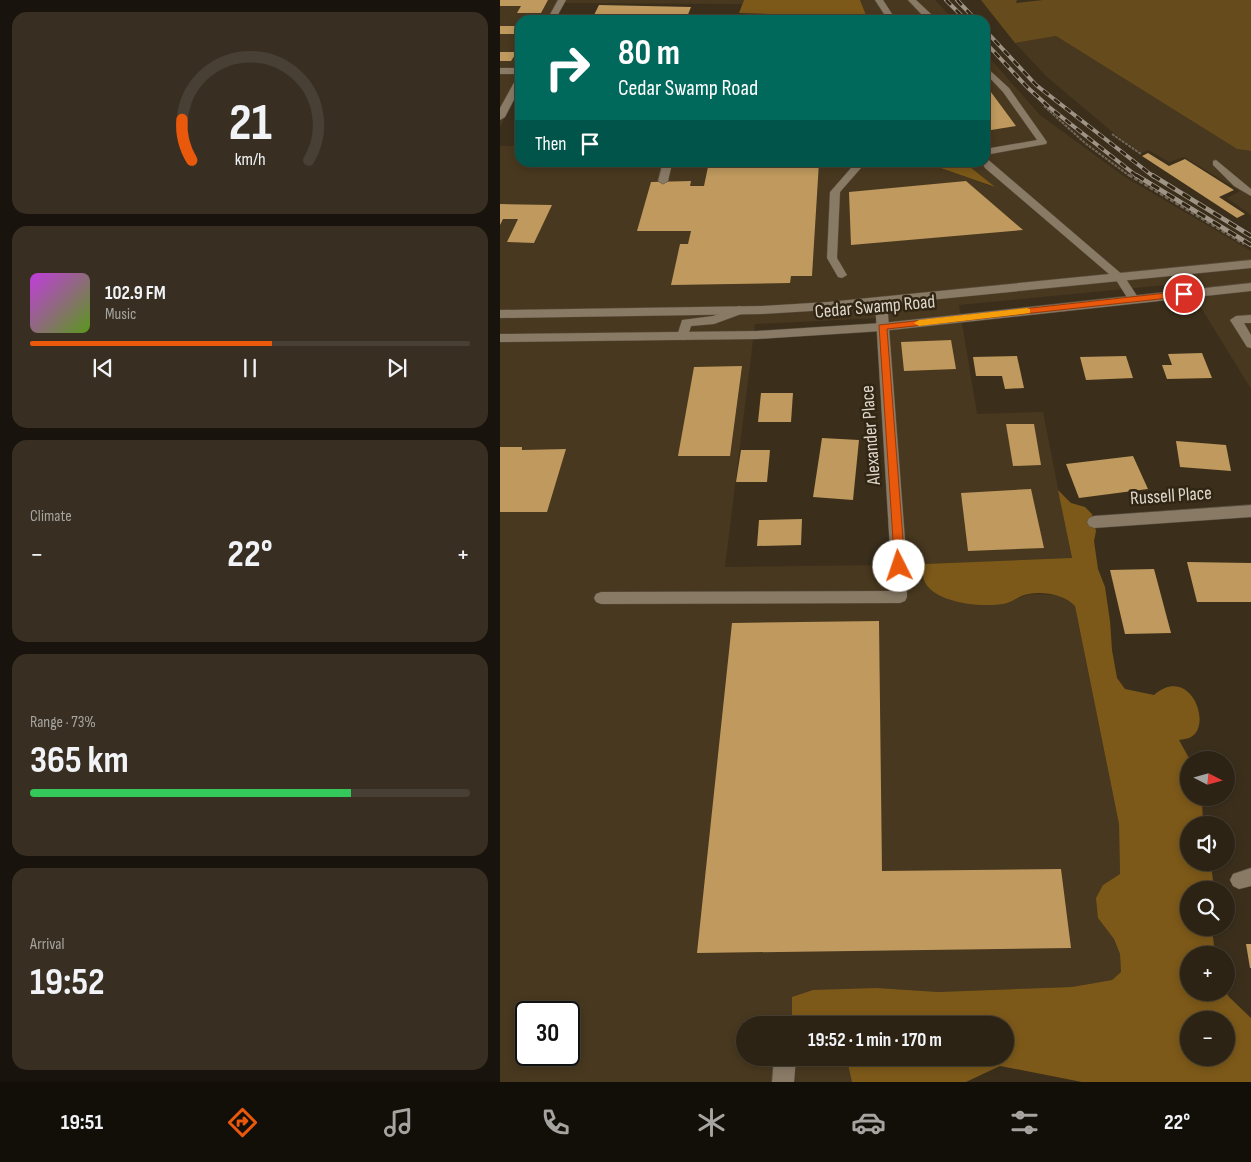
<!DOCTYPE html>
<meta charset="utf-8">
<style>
body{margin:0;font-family:"Sofia Sans Condensed",sans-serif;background:#382f22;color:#f1f3f6;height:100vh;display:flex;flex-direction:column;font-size:19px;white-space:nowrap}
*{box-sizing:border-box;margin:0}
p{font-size:16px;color:#a6a4a0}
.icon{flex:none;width:28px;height:28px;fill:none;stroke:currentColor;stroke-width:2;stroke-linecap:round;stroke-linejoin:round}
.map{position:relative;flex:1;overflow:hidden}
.panel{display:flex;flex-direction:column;gap:12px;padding:12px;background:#18130c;width:500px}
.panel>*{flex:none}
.guide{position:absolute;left:15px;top:15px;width:475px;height:152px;border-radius:15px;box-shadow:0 2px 8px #0003,0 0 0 1px #484034;background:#00695c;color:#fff;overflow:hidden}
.needle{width:32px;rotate:96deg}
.tools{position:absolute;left:680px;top:751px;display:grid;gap:10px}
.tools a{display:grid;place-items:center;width:55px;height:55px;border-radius:50%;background:#2c2315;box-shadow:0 2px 8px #0003,0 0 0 1px #484034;font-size:25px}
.speed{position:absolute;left:15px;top:1001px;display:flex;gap:10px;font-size:25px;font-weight:700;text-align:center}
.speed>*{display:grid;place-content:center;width:65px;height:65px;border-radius:50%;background:#2c2315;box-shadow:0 2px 8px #0003,0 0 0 1px #484034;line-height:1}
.speed .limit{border:2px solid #111;border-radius:8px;background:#fff;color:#111}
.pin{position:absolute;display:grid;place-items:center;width:42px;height:42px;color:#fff;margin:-21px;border:2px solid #fff;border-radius:50%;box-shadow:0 1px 5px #0007}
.me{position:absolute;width:55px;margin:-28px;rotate:356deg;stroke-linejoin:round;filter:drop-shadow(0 0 4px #0008)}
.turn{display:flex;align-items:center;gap:18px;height:105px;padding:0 20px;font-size:22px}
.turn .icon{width:65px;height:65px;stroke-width:2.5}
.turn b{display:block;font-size:35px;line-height:42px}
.then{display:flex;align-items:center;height:48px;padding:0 20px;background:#0003;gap:10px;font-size:19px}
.big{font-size:38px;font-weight:700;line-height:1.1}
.panel .card{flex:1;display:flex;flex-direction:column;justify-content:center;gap:8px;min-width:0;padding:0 18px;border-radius:15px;background:#382f22}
.panel .dial{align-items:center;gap:0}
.dial svg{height:130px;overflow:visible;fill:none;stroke:#484034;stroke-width:7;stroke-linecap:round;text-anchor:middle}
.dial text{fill:#f1f3f6;stroke:none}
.song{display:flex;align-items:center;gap:15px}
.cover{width:60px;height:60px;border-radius:8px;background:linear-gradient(135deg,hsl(290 70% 55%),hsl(90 70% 35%))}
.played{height:5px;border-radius:2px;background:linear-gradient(90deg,#ea580c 55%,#484034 55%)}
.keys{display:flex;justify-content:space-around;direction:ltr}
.heat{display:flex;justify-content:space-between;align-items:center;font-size:28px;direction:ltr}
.charge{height:8px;border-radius:4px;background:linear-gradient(90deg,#34c759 73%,#484034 0)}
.trip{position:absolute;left:236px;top:1016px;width:278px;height:50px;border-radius:25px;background:#2c2315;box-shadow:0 2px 8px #0003,0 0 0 1px #484034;font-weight:700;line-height:50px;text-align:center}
.dock{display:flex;height:80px;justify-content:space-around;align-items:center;background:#120e08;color:#a6a4a0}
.dock .icon{width:35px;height:35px}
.dock .on{color:#ea580c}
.dock b{font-size:22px;color:#f1f3f6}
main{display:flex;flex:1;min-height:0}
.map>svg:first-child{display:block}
</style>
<main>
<section class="panel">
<div class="card dial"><svg viewBox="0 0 100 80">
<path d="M14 69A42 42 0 1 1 86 69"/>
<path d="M14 69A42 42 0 0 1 8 44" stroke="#ea580c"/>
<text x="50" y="56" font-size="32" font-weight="700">21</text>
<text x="50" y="72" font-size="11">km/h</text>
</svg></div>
<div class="card">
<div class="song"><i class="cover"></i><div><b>102.9 FM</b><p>Music</p></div></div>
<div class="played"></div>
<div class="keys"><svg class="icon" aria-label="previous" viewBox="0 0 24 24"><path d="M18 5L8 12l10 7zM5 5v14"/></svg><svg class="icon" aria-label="pause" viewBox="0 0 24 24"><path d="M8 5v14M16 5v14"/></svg><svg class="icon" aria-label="next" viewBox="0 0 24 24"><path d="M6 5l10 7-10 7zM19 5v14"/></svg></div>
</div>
<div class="card"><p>Climate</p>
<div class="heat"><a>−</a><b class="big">22°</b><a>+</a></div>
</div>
<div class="card"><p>Range · 73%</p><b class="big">365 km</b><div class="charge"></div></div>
<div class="card"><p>Arrival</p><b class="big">19:52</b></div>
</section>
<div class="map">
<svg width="751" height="1082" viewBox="0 0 751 1082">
<rect width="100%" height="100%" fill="#3b2f1c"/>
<g fill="#48381f" fill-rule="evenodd">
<path d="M0,0H244L242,4L63,3L54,20H20V87L0,127Z"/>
<path d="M360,0H435L454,20H368Z"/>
<path d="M556,36L737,149L751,151V215L727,198L740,191L684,157L669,162L648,150L642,153L616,135L547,77L515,43Z"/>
<path d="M485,53L540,115L625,177L751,251V389L686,283L459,305L477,414L543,412L572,559L424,564L506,603L529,594L555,595L568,598L575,606L619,824L620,874L603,885L598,918L614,939L620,954L621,972L612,980L572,987L438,992L377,988L362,1025H245V1058H362V1082H0V146H20V162L431,163L435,166L493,187L465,163L485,162ZM378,318L391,565L225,567L255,324ZM26,1012H69V1055H26Z"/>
</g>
<path fill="#664b1c" d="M481,0H517L516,3L543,0H751V151L737,149L556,36L515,43Z"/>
<g fill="#7c5919" fill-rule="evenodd">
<path d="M244,0H360L368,20H333L334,16L239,13Z"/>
<path d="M431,163H465L495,187L435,166Z"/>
<path d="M558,490L571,503L585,507L592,514L596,531L594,541L598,569L605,587L610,621L612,650L617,678L625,689L654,695C690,664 713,725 691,737C688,739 682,739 679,740L690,760L689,798H702L703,825H689V862L711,863L714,890H689V928H712L715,955H689V992H726L729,997L751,1018V1082H582L500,1066L466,1082H352L347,1060L343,1058H505V1025H296L292,1015V997L313,990L377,988L438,992L572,987L612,980L621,972L620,954L614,939L598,918L596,898L603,885L620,874L619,824L575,606C565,595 544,591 528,594C521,595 514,601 507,603C485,609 425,603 423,575C422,570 422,568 424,564L572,558ZM689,1020H726V1058H689Z"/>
</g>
<g fill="#bf995d">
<path d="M0,0H48L41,13H17L21,6H0Z"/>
<path d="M99,5L191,7L187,17L94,15Z"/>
<rect x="0" y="26" width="20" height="8"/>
<path d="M0,52H17L11,61H0Z"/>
<path d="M485,84L516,126L485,131Z"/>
<path d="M648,153L669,166L685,159L734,190L719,197L745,214L737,218L642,156Z"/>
<path d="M209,162H319L312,276H291L290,283L171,285L180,244H188L191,231H137L151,182L191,181L190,186H204Z"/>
<path d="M466,181L523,230L351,245L349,192Z"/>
<path d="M0,204L52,205L34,243L7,242L18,219H3L0,225Z"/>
<path d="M451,340L456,369L404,371L401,342Z"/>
<path d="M702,353L712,378L667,379L662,365H672L668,354Z"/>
<path d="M517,356L524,388L505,389L502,376H476L473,357Z"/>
<path d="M626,356L633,378L586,380L580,357Z"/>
<path d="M242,366L230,456H178L194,367Z"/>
<path d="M261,393H293L291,422H258Z"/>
<path d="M506,424H534L541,465L513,466Z"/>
<path d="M322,438L359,440L353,500L313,497Z"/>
<path d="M676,441L726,445L731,471L680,467Z"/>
<path d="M0,447H22V450L66,449L47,512H0Z"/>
<path d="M241,450H270L267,482H236Z"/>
<path d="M633,456L648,489L579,498L566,464Z"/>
<path d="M531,489L544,548L468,551L461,493Z"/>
<path d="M302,519L301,545L257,546L259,520Z"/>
<path d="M687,562L751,563V602H697Z"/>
<path d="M654,569L671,633L625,634L610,570Z"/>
<path d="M379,621L382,871L561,869L571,948L197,953L232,623Z"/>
<path d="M746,944H751V968H750Z"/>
</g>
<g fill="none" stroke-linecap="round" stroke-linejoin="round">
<g stroke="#574d3d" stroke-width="1">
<g id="lane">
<path d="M375,0H383L396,20H388Z"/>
<path d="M408,0H416L431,14L443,20L425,18Z"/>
<path d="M485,66L509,88L547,142L546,144L485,155V149L537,140L503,92L485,73Z"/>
<path d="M485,157L624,276L639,299L638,302H630L616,280L485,168L482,162H485Z"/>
<path d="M716,160L751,189V196L734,186L713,165V161Z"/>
<path d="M163,162L172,164L168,181L163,184L158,181Z"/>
<path d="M351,162H361V168L340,192L337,258L347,275L342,278L338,277L327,258L330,192L351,168Z"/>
<path d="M240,306L245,310L244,313L214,324L191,326L187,339L183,340L177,336L182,320L213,316Z"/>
<path d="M751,315V323H744L751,335V348L747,347L730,320L736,316Z"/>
<path d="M399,560L404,562L406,566L407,597L405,601L400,603L101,604L96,602L94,598L96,594L101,592L393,591L392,566L394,562Z"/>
<path d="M751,868V886L739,889L733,886L730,880L733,874Z"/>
</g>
</g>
<g stroke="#574d3d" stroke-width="1">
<g id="street">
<path d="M58,0H66L55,20H47Z"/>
<rect x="0" y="68" width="20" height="6"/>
<path d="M20,76V88L5,117L0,120V108L16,79Z"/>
<path d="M381,297L387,301L407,566L404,571L399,573L394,571L391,566L375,301Z"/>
<path d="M751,505V517L594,528L589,526L587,522L589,518L594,516Z"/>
<path d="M274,1058H296L294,1082H272Z"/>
</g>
</g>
<g stroke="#574d3d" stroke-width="1">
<g id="secondary">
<path d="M751,260V268L328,310L262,314L0,318V310L262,306L328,302Z"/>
<path d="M751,283V291L382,331L257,339L0,342V334L257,331L382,323Z"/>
</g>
</g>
<g stroke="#736858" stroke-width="2" stroke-dasharray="3 1" stroke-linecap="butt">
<path d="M544,106L585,143L631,177"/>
<path d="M612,134L641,154"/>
</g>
<path stroke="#736858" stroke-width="2.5" stroke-dasharray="4 2" stroke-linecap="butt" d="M629,175L744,244"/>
<use href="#lane" fill="#887a65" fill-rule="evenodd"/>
<use href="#street" fill="#887a65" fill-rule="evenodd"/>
<use href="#secondary" fill="#887a65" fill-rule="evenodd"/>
<g stroke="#9e9486" stroke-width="4">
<g id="rail-far1">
<path d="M446,0L466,20"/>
<path d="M457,0L476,20"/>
<path d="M485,30L536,85L654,177"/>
<path d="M485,42L527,87L549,107L638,177"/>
</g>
</g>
<g stroke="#9e9486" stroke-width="4.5">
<g id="rail">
<path d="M636,175L751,245"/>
<path d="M652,175L751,236"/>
</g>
</g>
<use href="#rail-far1" stroke="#312513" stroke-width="2.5" stroke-dasharray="7" stroke-linecap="butt"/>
<use href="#rail" stroke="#312513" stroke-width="3" stroke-dasharray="9" stroke-linecap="butt"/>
</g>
<path fill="#ea580c" stroke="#983908" d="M684,291L687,292V296L387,329L405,566L403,570H395L379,325Z"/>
<path fill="#f59e0b" d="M527,308L530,309V313L419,326L414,323L419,320Z"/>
<g text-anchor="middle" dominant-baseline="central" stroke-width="5" stroke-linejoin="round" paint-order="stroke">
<g font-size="19" fill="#dfd7cc" stroke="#312513">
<text transform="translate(375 307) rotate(-5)">Cedar Swamp Road</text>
<text transform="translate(371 435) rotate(-94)">Alexander Place</text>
<text transform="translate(671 496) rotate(-4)">Russell Place</text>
</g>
</g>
</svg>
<div class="tools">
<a><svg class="needle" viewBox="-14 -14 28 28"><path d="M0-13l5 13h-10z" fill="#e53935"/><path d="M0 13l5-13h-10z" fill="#a6a4a0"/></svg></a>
<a><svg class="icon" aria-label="sound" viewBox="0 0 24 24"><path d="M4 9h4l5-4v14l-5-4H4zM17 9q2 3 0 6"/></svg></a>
<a><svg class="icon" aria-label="search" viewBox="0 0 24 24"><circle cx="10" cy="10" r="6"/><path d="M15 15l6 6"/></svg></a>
<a>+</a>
<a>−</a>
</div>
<div class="speed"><div class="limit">30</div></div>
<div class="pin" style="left:684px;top:294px;background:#d93025"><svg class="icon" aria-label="arrive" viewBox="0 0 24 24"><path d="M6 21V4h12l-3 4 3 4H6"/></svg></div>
<svg class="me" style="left:399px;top:566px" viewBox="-20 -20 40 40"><circle r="19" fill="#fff"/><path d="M0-13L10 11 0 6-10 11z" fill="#ea580c"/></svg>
<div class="trip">19:52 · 1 min · 170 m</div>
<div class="guide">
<div class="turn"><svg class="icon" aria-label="right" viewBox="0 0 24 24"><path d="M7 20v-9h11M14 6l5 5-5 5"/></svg><div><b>80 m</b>Cedar Swamp Road</div></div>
<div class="then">Then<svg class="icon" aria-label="arrive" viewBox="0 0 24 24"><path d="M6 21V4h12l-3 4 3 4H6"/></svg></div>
</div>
</div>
</main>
<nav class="dock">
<b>19:51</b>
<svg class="icon on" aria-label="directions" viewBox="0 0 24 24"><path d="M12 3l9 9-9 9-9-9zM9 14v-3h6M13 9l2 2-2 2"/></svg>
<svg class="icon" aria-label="music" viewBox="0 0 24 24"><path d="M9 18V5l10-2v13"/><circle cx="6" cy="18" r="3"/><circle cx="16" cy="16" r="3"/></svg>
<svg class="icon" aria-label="phone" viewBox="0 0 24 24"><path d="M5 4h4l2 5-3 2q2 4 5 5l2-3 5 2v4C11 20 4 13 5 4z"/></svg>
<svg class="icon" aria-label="climate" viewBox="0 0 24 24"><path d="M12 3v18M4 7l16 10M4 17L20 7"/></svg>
<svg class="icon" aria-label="car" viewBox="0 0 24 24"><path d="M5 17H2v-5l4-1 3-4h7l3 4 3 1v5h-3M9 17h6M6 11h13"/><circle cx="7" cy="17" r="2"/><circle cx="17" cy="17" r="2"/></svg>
<svg class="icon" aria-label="filters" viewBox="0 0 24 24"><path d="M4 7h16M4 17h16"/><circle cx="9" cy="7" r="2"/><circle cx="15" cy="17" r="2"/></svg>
<b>22°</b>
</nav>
